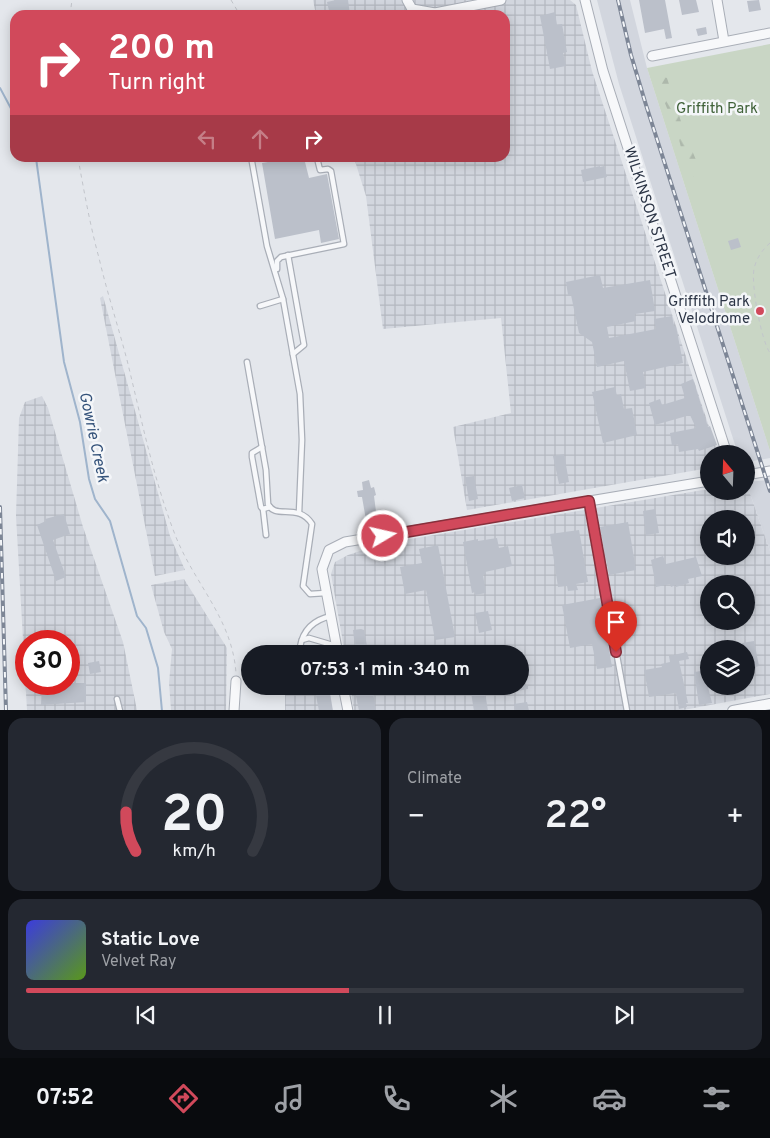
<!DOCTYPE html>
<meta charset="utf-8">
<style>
body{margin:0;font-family:Overpass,sans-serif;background:#242831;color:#f1f3f6;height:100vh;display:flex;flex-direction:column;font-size:19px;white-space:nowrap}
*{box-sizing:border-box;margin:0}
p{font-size:16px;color:#9ea1a6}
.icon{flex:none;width:28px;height:28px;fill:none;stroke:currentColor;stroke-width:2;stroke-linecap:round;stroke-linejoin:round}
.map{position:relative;height:710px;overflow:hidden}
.sheet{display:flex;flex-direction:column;gap:8px;padding:8px;background:#0d0f14;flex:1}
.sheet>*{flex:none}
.hud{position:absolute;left:10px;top:10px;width:500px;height:152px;border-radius:15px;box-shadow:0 2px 12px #0003;background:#d1495b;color:#fff;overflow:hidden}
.needle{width:32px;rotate:341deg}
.tools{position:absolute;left:700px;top:445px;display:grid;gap:10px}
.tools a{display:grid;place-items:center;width:55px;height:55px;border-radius:50%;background:#171b24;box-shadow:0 2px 12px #0003;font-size:25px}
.speed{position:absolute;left:15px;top:630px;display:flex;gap:10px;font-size:25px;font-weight:700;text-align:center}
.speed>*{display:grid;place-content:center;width:65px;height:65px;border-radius:50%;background:#171b24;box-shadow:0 2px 12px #0003;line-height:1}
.speed .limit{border:8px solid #d22;background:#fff;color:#111}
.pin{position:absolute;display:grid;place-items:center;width:42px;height:42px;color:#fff;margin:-51px -21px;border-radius:50% 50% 50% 0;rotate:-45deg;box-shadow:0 0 5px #0007}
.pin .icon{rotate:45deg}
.me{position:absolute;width:55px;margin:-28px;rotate:81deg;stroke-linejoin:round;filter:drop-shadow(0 0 4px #0008)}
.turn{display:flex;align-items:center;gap:18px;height:105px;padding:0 15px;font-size:22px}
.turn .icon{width:65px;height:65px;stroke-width:2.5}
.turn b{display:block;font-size:35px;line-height:42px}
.lanes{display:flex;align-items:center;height:48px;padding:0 15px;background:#0003;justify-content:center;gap:25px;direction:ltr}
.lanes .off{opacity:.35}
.big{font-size:38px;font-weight:600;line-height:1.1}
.sheet .tile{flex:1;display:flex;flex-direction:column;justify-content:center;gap:8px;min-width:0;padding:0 18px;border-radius:15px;background:#242831}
.sheet .dial{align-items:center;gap:0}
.dial svg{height:130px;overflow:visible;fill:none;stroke:#363941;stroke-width:7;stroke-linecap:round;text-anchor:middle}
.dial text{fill:#f1f3f6;stroke:none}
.song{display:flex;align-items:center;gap:15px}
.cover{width:60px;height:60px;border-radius:8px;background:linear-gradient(135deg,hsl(240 70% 55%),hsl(90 70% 35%))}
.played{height:5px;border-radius:2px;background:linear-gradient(90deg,#d1495b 45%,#363941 45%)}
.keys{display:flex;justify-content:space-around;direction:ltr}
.heat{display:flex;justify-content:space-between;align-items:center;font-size:28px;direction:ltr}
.sheet .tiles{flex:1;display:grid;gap:8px;grid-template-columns:1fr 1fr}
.tile:last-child{grid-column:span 2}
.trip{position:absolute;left:241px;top:645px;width:288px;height:50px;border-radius:25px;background:#171b24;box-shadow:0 2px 12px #0003;font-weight:600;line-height:50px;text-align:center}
.dock{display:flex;height:80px;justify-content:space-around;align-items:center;background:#090b0e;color:#9ea1a6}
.dock .icon{width:35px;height:35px}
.dock .on{color:#d1495b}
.dock b{font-size:22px;color:#f1f3f6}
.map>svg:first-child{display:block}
</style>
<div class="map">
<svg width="770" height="711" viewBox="0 0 770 711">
<defs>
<pattern id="industrial-grid" width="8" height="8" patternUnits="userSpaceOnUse" patternTransform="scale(1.25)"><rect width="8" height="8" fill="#d2d6de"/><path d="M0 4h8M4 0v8" fill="none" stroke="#b4b8c0"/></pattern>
<pattern id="forest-firs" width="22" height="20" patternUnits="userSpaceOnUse" patternTransform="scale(1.25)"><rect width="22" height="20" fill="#c9d6c5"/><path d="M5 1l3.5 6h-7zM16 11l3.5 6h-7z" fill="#adb8ab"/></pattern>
</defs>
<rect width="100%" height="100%" fill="#e4e7ec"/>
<g fill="#d2d6de">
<path d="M597,0H630L647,68L770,451V458L747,462L746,454H738L619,84Z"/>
<path d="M770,480V551L746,482Z"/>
</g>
<g fill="url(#industrial-grid)" fill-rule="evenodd">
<path d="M313,0H570L576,5L592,71L718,454H709V468L467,510L453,427L511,413L501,318L383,329L366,196L354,158H505V15H316Z"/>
<path d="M103,296L170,536L185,570L155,576L100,298Z"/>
<path d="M42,396L48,408L83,527L123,642L137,710H27L16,516L19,418L25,402ZM26,641H69V684H26Z"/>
<path d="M746,482L770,551V694L678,711L354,710L350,686H520V654H345L331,574L335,562L348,555L381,544L709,489V491H746ZM709,519H746V556H709ZM709,584H746V621H709ZM709,649H746V686H709Z"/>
<path d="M184,579L227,648L226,710H171L169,683L172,649L164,632L151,585Z"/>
<path d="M290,647L320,650L321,654H289Z"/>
<path d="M285,686H328L332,710L285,711Z"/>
</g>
<path fill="#c9d6c5" d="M770,44V451L647,68Z"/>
<path fill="url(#forest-firs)" d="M664,77L667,78L685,134L702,174L691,177L687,173L678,135L660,91L661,80Z"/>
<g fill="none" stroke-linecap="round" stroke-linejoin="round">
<g stroke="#9fb4cc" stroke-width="2">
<path d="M0,88L15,116"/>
<path d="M36,158L64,362L80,422L89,479L95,499L110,521L137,616L146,628L158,668L162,711"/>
</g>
</g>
<g fill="#bbc0ca">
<path d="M336,0H348L350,15H330L327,2Z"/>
<path d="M639,0H665L672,38L666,39L664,29L645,33Z"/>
<path d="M679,0H696L699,12L682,15Z"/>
<path d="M759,0L761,10L749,12L747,1Z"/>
<path d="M555,12L557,25L562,24L567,52L563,53L566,66L550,69L540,16Z"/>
<path d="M706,27L707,34L698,36L696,29Z"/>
<path d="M291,158H304L309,178L327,174L339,239L321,243L319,230L275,239L262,163Z"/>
<path d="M600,166V167L604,166L607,177L583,182L581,170Z"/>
<path d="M738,238L741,247L731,250L728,241Z"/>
<path d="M600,275L603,288L650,280L655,311L635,314L636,321L607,327L609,338L656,329L654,319L672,316L674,326H676L683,363L643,372L646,388L630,391L624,361L597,367L592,342L579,333L571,295H568L566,282Z"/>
<path d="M693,379L708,427L710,426L717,445L699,451L698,449L679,452L678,444L672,446L670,433L696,428L690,415L655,425L649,403L660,399L662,405L685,398L681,384Z"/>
<path d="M615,387L617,396L621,394L624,409L632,408L637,435L603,443L592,392Z"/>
<path d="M564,454L569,482L559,484L553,456Z"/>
<path d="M474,476L478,499L469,501L465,477Z"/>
<path d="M369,480L371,488L374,487L376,495L374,496L377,519L366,520L362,497H358L357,491L363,490L362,482Z"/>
<path d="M522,485L525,498L512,501L509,488Z"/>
<path d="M655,509L659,533L646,535L643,511Z"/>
<path d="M64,514L70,534L53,540L66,577L56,581L37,525L46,521L45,519Z"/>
<path d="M628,522L636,570L609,575L600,527Z"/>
<path d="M579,530L588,582L576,584L578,590L568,591L567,586L558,587L550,534Z"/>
<path d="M497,538L499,548L508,546L512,566L485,572L486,574L483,575L486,593L475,595V592L472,593L463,542L478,539V541Z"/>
<path d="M438,545L455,637L435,640L426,590L405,594L400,567L422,563L419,549Z"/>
<path d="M663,556L666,564L696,557L702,576L688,579L689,583L676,587V585L671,587L670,584L656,587L651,560Z"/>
<path d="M600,598L612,667L597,669L592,644L570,648L562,605Z"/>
<path d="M488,611L492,630L479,633L475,613Z"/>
<path d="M361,629L364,630L367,646L359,648L358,646L355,647L353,630Z"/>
<path d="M754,641L759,666L746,669V649H743L742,643Z"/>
<path d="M477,647L478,654H464L463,649Z"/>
<path d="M687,652L689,659L679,661L688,703H686L687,707L679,709L676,693L649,697L644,670L662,667L661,664L670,662L669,656Z"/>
<path d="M99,661L101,672L90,674L88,663Z"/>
<path d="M701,671L702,679H706L712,703L699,705L694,672Z"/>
<path d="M520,674H523L525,686H528V689L512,692L511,686H520Z"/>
<path d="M69,683H86V702L41,705L42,684Z"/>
<path d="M354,686H372L376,711H359Z"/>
<path d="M470,686H484L488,711H474Z"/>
<path d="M719,686H740V689L720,693Z"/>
<path d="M329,687L333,711H319L315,690Z"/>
<path d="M527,702L529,711H515L514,704Z"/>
</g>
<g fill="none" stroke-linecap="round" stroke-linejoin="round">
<g stroke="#a9aeb7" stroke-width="7">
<g id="service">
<path d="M253,158L252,162L267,246L283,299L300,394L302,440L299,513"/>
<path d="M288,255L304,345L293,354"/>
<path d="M277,269V261L281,257L344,244L331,171L328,169L320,170L317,158"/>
<path d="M260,306L283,299"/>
<path d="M247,362L266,470L268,504C275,520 298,502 312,524L303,586L310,594L326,593"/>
<path d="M262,447L252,453V457L261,507L263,509L270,507"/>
<path d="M589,501L627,711"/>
<path d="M263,509L266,535"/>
<path d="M302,640L309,638L336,646"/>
<path d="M300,647C303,630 313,620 331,616"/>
<path d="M117,699L120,711"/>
</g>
</g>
<g stroke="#a9aeb7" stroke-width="11">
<g id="minor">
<path d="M407,0L412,9L435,13L501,0"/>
<path d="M585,0L603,71L727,454"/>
<path d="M717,0L724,41"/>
<path d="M652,56L770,33"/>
<path d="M746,475L770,471"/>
<path d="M338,654L322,569L329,550L345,542L709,481"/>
<path d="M343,686L348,711"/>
<path d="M234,711L236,681"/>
</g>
</g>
<g stroke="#a9aeb7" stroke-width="12">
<path id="tertiary" d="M733,711L770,704"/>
</g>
<g stroke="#c2c5cb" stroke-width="1" stroke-dasharray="4 4" stroke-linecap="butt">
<path d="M231,0L240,15"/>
<path d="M70,15L72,0"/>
<path d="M78,158C84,191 90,225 99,258C107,292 118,326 127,360C141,417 153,477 174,532C193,583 232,617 236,673"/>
<path d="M770,243C762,250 756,259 754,269C751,285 761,340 770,353"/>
</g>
<use href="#service" stroke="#f7f8fa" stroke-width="4.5"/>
<use href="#minor" stroke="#f7f8fa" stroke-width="9"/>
<use href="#tertiary" stroke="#f7f8fa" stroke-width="10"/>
<g stroke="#7d8696" stroke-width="4">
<g id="rail">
<path d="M618,0L631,55L646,105L770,491"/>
<path d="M0,507L6,711"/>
</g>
</g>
<use href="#rail" stroke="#f4f6f9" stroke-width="2" stroke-dasharray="5.5" stroke-linecap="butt"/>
</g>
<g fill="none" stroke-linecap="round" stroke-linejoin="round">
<g stroke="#882f3b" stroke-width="12">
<path id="route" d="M383,536L589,501L616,652"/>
</g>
<use href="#route" stroke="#d1495b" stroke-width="9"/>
</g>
<circle fill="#d1495b" stroke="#f4f6f9" stroke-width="2" cx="760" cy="311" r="5"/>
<g text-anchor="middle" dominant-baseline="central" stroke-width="5" stroke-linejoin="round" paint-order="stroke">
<g font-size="15" fill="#3f6138" stroke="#f4f6f9">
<text x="717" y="109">Griffith Park</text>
</g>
<g font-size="15" fill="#2b3445" stroke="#f4f6f9">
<text transform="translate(649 213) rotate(72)">WILKINSON STREET</text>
</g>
<g font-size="15" fill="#2b3445" stroke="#f4f6f9" text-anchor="end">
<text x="750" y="302">Griffith Park<tspan x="750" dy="17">Velodrome</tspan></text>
</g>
<g font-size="16" font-style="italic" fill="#34527a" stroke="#f4f6f9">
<text transform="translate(93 437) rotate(78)">Gowrie Creek</text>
</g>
</g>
</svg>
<div class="tools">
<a><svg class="needle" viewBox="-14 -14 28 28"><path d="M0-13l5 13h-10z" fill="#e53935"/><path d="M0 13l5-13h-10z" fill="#9ea1a6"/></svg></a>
<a><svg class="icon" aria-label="sound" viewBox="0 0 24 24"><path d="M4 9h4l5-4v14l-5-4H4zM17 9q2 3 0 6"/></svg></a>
<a><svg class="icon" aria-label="search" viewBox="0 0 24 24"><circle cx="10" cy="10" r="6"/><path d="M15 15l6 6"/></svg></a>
<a><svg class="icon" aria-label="layers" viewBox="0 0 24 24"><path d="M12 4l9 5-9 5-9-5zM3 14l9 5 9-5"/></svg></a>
</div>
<div class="speed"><div class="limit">30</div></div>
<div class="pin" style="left:616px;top:652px;background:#d93025"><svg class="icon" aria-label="arrive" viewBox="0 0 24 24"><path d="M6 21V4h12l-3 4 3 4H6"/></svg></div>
<svg class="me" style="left:383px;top:536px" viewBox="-20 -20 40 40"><circle r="17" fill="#d1495b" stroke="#fff" stroke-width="3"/><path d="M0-11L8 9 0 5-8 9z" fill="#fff"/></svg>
<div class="trip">07:53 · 1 min · 340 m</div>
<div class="hud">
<div class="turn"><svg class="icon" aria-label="right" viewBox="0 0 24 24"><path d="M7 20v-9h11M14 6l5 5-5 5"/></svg><div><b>200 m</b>Turn right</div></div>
<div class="lanes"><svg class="icon off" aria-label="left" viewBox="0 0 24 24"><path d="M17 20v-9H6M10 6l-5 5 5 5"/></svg><svg class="icon off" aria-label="ahead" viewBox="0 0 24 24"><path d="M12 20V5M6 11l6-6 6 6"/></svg><svg class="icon" aria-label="right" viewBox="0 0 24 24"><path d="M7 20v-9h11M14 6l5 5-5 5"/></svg></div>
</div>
</div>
<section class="sheet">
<div class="tiles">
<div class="tile dial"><svg viewBox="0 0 100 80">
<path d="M14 69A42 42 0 1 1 86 69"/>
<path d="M14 69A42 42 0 0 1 8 45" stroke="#d1495b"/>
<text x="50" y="56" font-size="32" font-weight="700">20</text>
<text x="50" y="72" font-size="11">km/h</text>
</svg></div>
<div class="tile"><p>Climate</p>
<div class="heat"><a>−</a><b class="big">22°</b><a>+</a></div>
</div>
<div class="tile">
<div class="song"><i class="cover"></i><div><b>Static Love</b><p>Velvet Ray</p></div></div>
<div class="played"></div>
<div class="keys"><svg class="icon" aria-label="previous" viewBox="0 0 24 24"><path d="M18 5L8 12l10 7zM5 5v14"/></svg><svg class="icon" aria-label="pause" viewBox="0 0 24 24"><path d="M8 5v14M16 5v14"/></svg><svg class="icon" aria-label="next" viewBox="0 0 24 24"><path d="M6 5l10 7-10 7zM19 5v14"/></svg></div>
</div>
</div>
</section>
<nav class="dock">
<b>07:52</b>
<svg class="icon on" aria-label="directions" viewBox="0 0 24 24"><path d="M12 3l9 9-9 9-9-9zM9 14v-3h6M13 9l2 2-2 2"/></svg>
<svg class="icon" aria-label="music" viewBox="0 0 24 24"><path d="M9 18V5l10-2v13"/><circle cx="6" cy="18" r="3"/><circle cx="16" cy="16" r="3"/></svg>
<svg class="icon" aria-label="phone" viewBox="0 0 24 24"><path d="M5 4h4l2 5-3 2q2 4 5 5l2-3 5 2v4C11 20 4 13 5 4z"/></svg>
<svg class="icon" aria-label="climate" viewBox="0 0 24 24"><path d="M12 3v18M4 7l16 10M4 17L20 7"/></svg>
<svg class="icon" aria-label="car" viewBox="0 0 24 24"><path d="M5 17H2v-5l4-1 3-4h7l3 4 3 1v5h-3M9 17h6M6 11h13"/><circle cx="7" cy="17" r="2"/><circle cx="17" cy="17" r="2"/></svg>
<svg class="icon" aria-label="filters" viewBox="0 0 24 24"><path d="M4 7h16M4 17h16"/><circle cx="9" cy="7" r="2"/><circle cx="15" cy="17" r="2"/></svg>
</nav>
